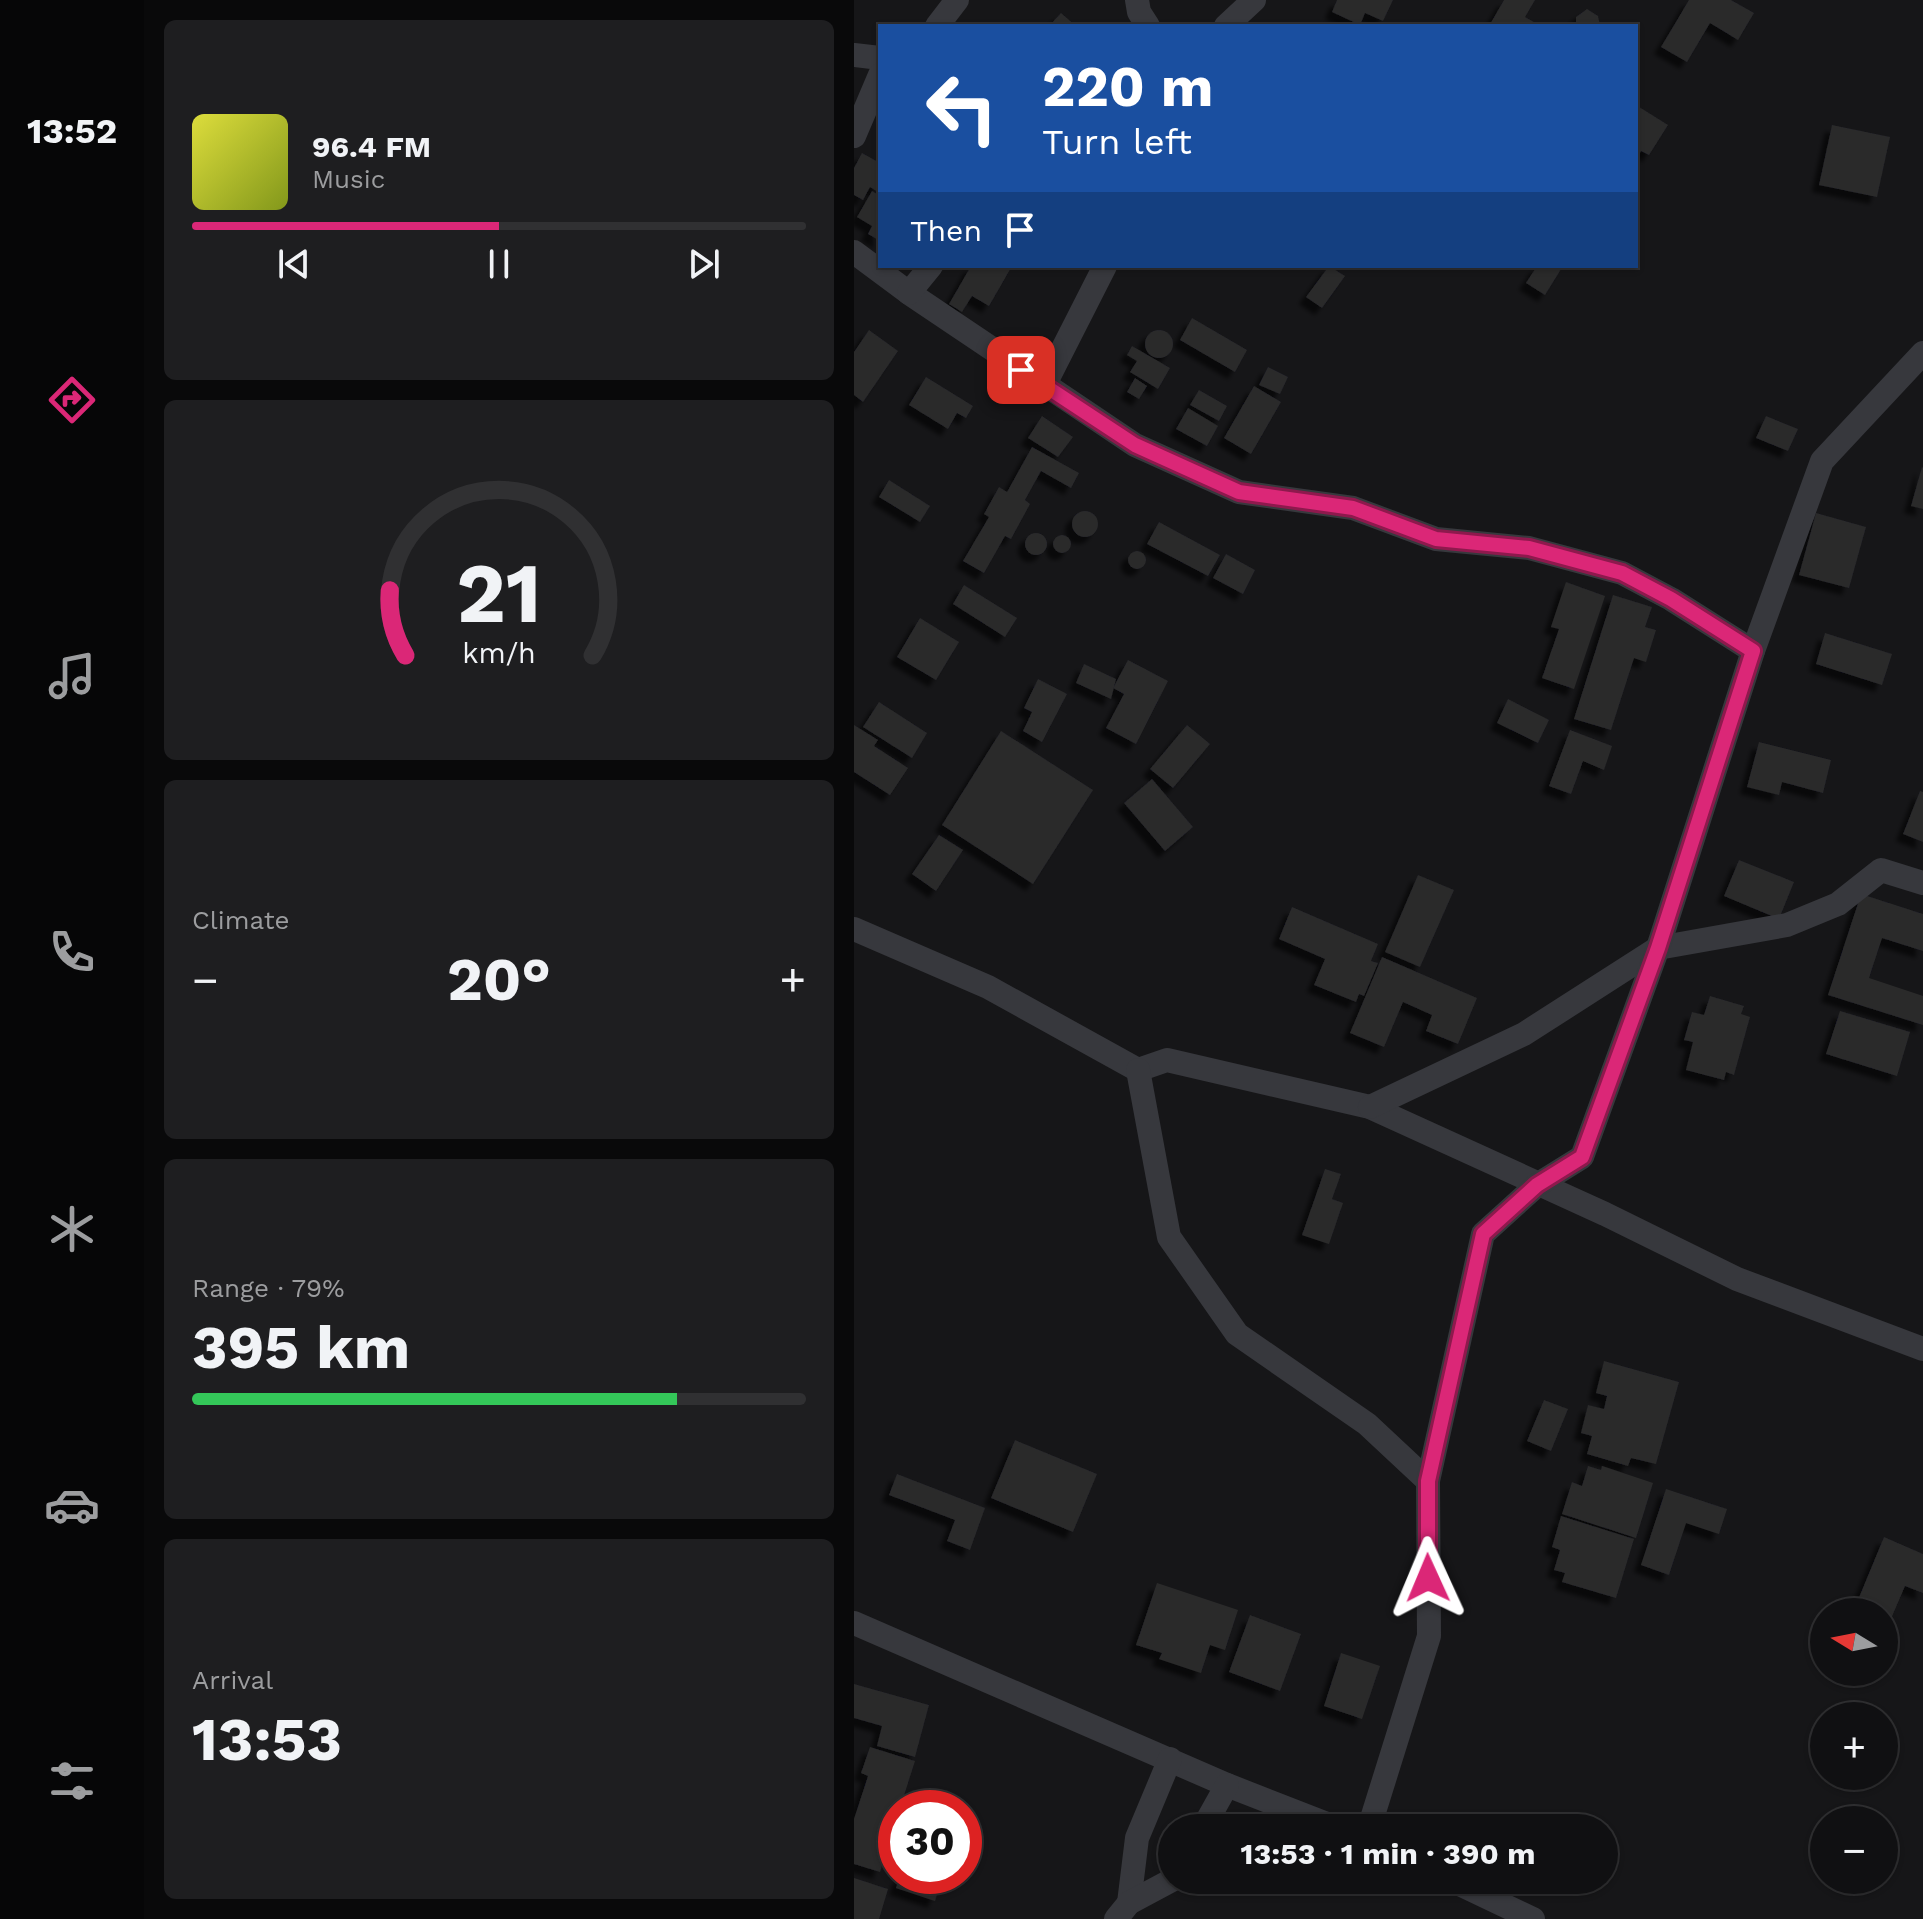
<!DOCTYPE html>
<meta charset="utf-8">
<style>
body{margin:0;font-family:"Work Sans",sans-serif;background:#1e1e20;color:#f1f3f6;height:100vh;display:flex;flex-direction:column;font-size:30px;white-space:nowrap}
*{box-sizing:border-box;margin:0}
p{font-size:26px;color:#9c9d9f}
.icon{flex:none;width:44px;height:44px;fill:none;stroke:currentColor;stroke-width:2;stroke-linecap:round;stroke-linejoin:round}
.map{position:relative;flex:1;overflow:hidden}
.sheet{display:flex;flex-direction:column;gap:20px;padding:20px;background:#09090a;width:710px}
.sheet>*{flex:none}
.top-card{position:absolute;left:24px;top:24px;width:760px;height:244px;border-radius:0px;box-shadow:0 2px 6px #0004,0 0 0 2px #303032;background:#1a4fa0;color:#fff;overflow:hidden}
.needle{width:52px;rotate:280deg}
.tools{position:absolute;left:956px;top:1598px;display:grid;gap:16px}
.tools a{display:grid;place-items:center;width:88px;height:88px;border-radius:50%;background:#101012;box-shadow:0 2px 6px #0004,0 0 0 2px #303032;font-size:40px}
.speed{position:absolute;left:24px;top:1790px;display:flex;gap:16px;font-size:40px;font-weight:700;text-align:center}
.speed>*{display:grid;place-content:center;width:104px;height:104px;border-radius:50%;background:#101012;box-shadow:0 2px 6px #0004,0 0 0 2px #303032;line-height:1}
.speed .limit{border:12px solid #d22;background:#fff;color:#111}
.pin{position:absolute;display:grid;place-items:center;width:68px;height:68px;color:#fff;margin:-34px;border-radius:16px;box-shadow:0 4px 12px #0006}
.me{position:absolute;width:88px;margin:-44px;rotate:359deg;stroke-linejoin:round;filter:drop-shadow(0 0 6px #0008)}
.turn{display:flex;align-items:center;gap:28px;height:168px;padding:0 32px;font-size:36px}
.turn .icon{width:104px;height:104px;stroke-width:2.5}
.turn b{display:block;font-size:56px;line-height:68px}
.then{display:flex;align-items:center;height:76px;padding:0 32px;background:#0003;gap:16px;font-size:30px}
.big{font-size:60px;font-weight:700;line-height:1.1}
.sheet .tile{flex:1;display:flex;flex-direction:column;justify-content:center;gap:12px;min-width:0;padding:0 28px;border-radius:12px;background:#1e1e20}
.sheet .dial{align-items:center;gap:0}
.dial svg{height:208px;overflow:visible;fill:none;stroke:#303032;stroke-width:7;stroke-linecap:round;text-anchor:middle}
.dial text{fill:#f1f3f6;stroke:none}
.song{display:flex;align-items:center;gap:24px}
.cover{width:96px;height:96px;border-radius:12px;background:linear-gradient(135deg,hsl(60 70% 55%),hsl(70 70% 35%))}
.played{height:8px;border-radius:4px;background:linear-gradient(90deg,#db2777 50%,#303032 50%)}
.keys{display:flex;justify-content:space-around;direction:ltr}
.heat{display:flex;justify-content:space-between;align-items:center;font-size:44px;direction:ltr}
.charge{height:12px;border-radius:6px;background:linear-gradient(90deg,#34c759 79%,#303032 0)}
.trip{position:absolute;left:304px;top:1814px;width:460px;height:80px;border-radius:40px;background:#101012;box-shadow:0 2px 6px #0004,0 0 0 2px #303032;font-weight:700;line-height:80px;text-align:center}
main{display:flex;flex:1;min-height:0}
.tab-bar{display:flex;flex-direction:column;width:144px;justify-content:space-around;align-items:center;background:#060607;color:#9c9d9f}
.tab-bar .icon{width:56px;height:56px}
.tab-bar .active{color:#db2777}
.tab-bar b{font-size:36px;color:#f1f3f6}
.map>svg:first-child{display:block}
</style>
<main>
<nav class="tab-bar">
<b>13:52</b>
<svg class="icon active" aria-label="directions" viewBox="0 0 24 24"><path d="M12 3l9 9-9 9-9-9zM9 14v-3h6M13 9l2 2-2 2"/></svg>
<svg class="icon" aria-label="music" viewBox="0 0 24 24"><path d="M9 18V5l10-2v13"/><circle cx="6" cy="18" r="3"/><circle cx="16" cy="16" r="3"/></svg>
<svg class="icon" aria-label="phone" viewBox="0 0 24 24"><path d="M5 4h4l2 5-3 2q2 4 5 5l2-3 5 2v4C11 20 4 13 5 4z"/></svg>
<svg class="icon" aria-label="climate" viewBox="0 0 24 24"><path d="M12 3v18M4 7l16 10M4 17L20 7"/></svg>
<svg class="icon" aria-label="car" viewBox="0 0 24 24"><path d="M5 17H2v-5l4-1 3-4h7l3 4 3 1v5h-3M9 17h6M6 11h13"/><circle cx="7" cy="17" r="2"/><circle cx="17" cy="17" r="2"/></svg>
<svg class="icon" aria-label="filters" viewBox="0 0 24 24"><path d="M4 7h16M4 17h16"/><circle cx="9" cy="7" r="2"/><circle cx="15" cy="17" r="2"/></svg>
</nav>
<section class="sheet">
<div class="tile">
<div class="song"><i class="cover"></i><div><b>96.4 FM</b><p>Music</p></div></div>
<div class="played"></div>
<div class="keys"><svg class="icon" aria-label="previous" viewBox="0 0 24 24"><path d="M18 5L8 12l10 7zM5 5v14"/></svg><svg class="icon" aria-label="pause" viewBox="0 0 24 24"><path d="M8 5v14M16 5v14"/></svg><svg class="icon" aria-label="next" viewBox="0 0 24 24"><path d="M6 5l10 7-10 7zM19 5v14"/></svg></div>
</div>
<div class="tile dial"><svg viewBox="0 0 100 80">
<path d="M14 69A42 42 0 1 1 86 69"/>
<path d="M14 69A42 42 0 0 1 8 44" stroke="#db2777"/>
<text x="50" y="56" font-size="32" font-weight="700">21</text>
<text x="50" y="72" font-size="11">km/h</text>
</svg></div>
<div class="tile"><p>Climate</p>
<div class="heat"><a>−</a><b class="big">20°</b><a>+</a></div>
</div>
<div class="tile"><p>Range · 79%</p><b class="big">395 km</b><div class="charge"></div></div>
<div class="tile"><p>Arrival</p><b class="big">13:53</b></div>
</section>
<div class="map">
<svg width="1069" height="1919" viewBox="0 0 1069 1919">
<defs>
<filter id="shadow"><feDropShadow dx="-7" dy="7" stdDeviation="2" flood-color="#0009"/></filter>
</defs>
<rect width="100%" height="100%" fill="#161618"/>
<g fill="#29292c" filter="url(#shadow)">
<path d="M483,0H539L529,21L511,13L506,25L478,12Z"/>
<path d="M650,0H681L671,17L687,26H635Z"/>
<path d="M835,0H877L900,13L884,40L856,23L833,62L807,47Z"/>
<path d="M733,9L744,16L746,26H722V17Z"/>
<path d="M207,13L222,26H195Z"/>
<path d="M782,105L814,125L795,155L787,151L782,159Z"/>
<path d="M978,125L1036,137L1023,197L965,185Z"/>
<path d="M8,153L26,163V189L24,192L16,187L9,200L0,195V168Z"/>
<path d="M18,191L26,196V241L14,234L18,226L3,217Z"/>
<path d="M117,266H158L135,306L118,296L108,312L95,304Z"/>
<path d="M475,266L491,276L468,308L452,297Z"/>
<path d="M683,266H709L691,295L672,283Z"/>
<path d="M338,318L393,350L381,372L326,340Z"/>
<path d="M15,330L44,351L9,402L0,395V352Z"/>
<circle cx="305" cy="344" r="14"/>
<path d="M278,346L316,368L304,389L276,372L283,361L273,355Z"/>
<path d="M414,367L434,377L426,394L405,385Z"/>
<path d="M72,377L119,406L112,418L103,413L94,429L55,405Z"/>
<path d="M281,378L293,386L285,399L273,392Z"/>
<path d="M400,386L427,402L397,454L370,438Z"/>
<path d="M345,390L373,406L365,421L336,405Z"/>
<path d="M334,408L364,426L353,446L322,429Z"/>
<path d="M188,416L219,437L204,457L174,438Z"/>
<path d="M912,416L944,429L934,451L902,438Z"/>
<path d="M178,447L225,473L217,488L187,471L171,500L176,504L157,539L151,536L130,573L109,561L135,517L130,514L145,487L153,492Z"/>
<path d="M1068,467L1069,468V509L1057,506Z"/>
<path d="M35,480L76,506L66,522L25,497Z"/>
<circle cx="231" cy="524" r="13"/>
<path d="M962,513L1012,527L995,588L945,575Z"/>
<path d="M305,522L366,555L354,576L293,544Z"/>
<circle cx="182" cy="544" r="11"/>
<circle cx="208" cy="544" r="9"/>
<circle cx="283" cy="560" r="9"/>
<path d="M372,554L401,570L389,594L359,578Z"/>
<path d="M712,582L751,596L720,689L688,678L705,629L697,627Z"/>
<path d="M110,585L163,618L151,637L99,604Z"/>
<path d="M759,595L798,607L791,627L802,630L792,662L780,658L757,730L720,719Z"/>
<path d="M66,618L105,642L82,680L43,657Z"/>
<path d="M971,633L1038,654L1028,685L962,664Z"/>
<path d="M274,660L314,681L282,744L252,728L270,694L259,688Z"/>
<path d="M230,664L262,679L257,699L222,683Z"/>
<path d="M184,679L213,694L188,742L169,731L178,712L170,708Z"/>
<path d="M654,699L695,720L684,743L643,723Z"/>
<path d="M25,702L73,733L58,758L9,727Z"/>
<path d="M0,725L24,740L20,746L54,768L36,795L0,772Z"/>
<path d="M333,725L356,744L319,788L296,769Z"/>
<path d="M716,730L758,746L750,770L729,761L717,794L695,786Z"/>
<path d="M147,731L239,790L179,884L88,825Z"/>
<path d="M905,742L977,760L969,793L928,782L925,795L893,787Z"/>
<path d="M298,779L339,827L311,851L270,803Z"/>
<path d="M1066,791L1069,792V842L1049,834Z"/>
<path d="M85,835L109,850L82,891L58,874Z"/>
<path d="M885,860L940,882L925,919L870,896Z"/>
<path d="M564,875L600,890L566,967L531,952Z"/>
<path d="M1007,894L1069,914V951L1028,938L1015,978L1069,996V1025L974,995Z"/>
<path d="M438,907L524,944L517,961L524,963L510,996L505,994L502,1002L460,985L471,959L425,939Z"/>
<path d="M528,957L623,998L604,1044L572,1031L578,1015L549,1002L530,1047L496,1033Z"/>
<path d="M856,996L890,1006L887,1014L896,1017L880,1075L872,1072L870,1080L832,1070L839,1042L830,1040L838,1012L850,1015Z"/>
<path d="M986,1011L1056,1032L1043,1076L972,1054Z"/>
<path d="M471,1169L487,1174L478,1199L489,1203L475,1244L448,1235Z"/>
<path d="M750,1361L825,1382L802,1464L777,1458L774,1466L733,1454L738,1436L727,1433L734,1405L750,1409L753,1396L742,1393Z"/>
<path d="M690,1400L714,1409L697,1451L673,1441Z"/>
<path d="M161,1440L243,1474L219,1532L137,1498Z"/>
<path d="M734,1466L747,1470L748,1466L799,1483L782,1538L708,1514L718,1482L728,1486Z"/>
<path d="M43,1474L131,1508L116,1550L93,1541L101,1520L35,1495Z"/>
<path d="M812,1489L873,1509L865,1534L832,1523L815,1575L787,1565Z"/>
<path d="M707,1516L780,1539L762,1598L708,1582L711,1573L700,1570L706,1550L698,1547Z"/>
<path d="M1030,1537L1069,1554V1593L1051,1586L1033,1628L1030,1627V1612H999Z"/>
<path d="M303,1583L384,1610L371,1650L356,1645L347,1673L305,1659L308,1653L282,1645Z"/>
<path d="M396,1615L447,1634L426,1691L375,1672Z"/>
<path d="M487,1653L526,1666L508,1719L470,1706Z"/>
<path d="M0,1684L75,1705L61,1757L23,1746L28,1726L0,1718Z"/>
<path d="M16,1747L61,1761L46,1808H42V1821L26,1872L0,1864V1819L14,1776L7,1773Z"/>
<path d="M46,1876H89L81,1901L42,1888Z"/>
<path d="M0,1878L34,1889L25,1919H0Z"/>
</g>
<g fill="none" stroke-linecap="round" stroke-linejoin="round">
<g stroke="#37383d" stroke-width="24">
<path d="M283,0L285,12L294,26"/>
<path d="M83,26L103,0"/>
<path d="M372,26L400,0"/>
<path d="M0,55L26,58"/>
<path d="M0,136L26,75"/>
<path d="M0,252L55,293L281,445L385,492L499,508L582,539L675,548L768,573L817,599L899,651"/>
<path d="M55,293L77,266"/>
<path d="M190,386L251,266"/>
<path d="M0,929L134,987L284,1070L313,1060L516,1107L751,1214L883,1279L1069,1349"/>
<path d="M284,1070L315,1237L383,1334L513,1424L574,1481"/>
<path d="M516,1107L670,1034L804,948L933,925L984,904L1027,870L1069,883"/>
<path d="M0,1623L373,1785L483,1828"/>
<path d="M349,1828L373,1785"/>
<path d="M515,1828L575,1636L574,1481L629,1234L683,1185L728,1157L804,948L899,651L968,461L1069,353"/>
<path d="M597,1880L679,1919"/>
<path d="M275,1903L283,1838L316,1759"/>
<path d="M262,1919L275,1903L318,1880"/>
</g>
</g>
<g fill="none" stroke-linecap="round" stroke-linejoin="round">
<g stroke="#8e194d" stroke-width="20">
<path id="route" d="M167,370L281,445L385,492L499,508L582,539L675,548L768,573L817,599L899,651L804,948L728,1157L683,1185L629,1234L574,1481V1578"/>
</g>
<use href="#route" stroke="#db2777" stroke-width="14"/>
</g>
</svg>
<div class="tools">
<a><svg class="needle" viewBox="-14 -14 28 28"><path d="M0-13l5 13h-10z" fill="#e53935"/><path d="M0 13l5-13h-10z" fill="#9c9d9f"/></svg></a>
<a>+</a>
<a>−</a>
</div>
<div class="speed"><div class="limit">30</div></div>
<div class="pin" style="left:167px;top:370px;background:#d93025"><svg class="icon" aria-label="arrive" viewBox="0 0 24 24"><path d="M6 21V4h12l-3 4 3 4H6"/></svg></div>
<svg class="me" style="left:574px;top:1578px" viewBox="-20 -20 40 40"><path d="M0-17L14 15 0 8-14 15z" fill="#db2777" stroke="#fff" stroke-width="4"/></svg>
<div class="trip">13:53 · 1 min · 390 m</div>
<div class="top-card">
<div class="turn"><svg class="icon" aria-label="left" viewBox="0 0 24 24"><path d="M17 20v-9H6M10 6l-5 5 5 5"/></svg><div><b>220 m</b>Turn left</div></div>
<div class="then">Then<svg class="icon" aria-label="arrive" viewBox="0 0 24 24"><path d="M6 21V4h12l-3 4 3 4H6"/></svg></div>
</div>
</div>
</main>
